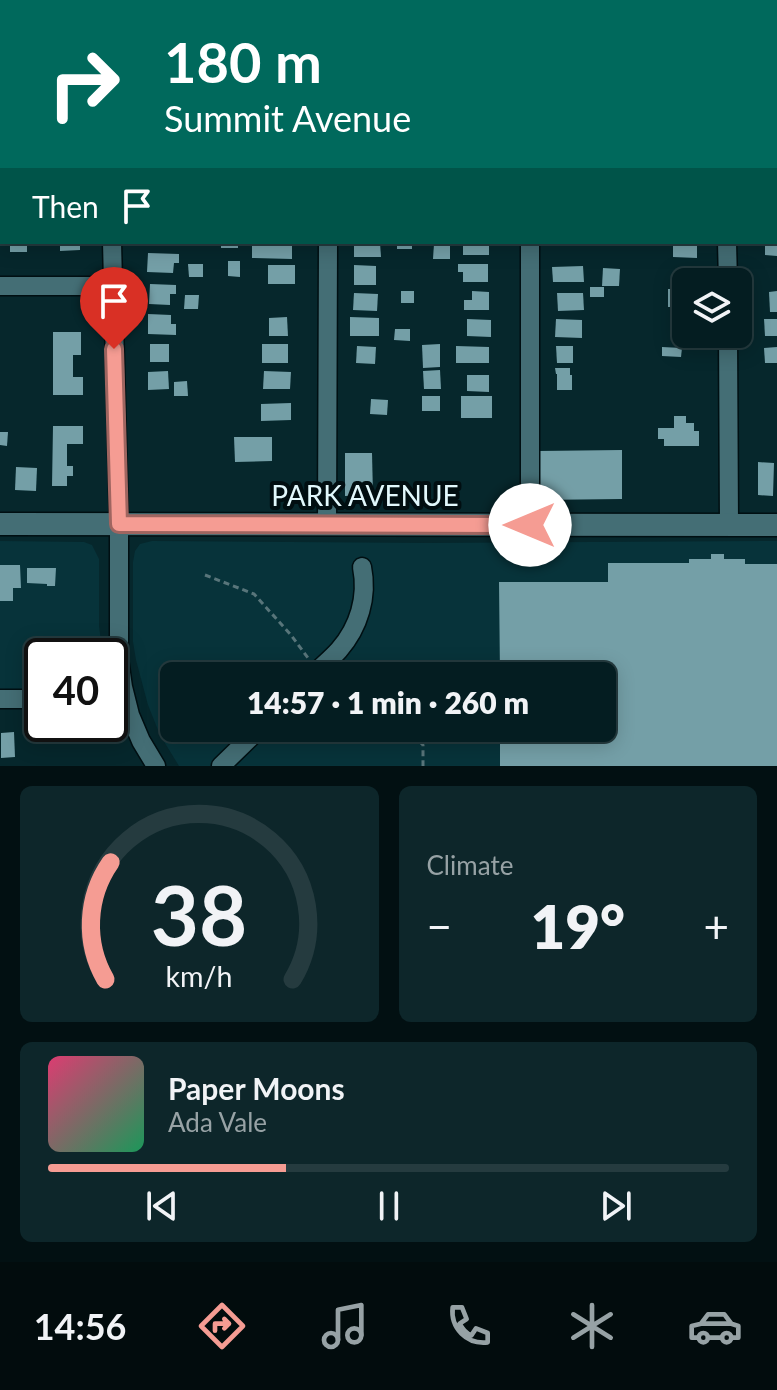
<!DOCTYPE html>
<meta charset="utf-8">
<style>
body{margin:0;font-family:Lato,sans-serif;background:#0d262a;color:#f1f3f6;height:100vh;display:flex;flex-direction:column;font-size:30px;white-space:nowrap}
*{box-sizing:border-box;margin:0}
p{font-size:26px;color:#97a2a5}
.icon{flex:none;width:44px;height:44px;fill:none;stroke:currentColor;stroke-width:2;stroke-linecap:round;stroke-linejoin:round}
.map{position:relative;height:766px;overflow:hidden}
.panel{display:flex;flex-direction:column;gap:20px;padding:20px;background:#021012;flex:1}
.panel>*{flex:none}
.hud{position:absolute;left:0px;top:0px;width:778px;height:244px;box-shadow:0 4px 20px #0003,0 0 0 2px #253b3f;background:#00695c;color:#fff;overflow:hidden}
.tools{position:absolute;left:672px;top:268px;display:grid;gap:16px}
.tools a{display:grid;place-items:center;width:80px;height:80px;border-radius:12px;background:#041d21;box-shadow:0 4px 20px #0003,0 0 0 2px #253b3f;font-size:40px}
.speed{position:absolute;left:24px;top:638px;display:flex;gap:16px;font-size:40px;font-weight:700;text-align:center}
.speed>*{display:grid;place-content:center;width:104px;height:104px;border-radius:50%;background:#041d21;box-shadow:0 4px 20px #0003,0 0 0 2px #253b3f;line-height:1}
.speed .limit{border:4px solid #111;border-radius:12px;background:#fff;color:#111}
.pin{position:absolute;display:grid;place-items:center;width:68px;height:68px;color:#fff;margin:-82px -34px;border-radius:50% 50% 50% 0;rotate:-45deg;box-shadow:0 0 8px #0007}
.pin .icon{rotate:45deg}
.me{position:absolute;width:88px;margin:-44px;rotate:270deg;stroke-linejoin:round;filter:drop-shadow(0 0 6px #0008)}
.turn{display:flex;align-items:center;gap:28px;height:168px;padding:0 32px;font-size:36px}
.turn .icon{width:104px;height:104px;stroke-width:2.5}
.turn b{display:block;font-size:56px;line-height:68px}
.then{display:flex;align-items:center;height:76px;padding:0 32px;background:#0003;gap:16px;font-size:30px}
.big{font-size:60px;font-weight:800;line-height:1.1}
.panel .card{flex:1;display:flex;flex-direction:column;justify-content:center;gap:12px;min-width:0;padding:0 28px;border-radius:12px;background:#0d262a}
.panel .dial{align-items:center;gap:0}
.dial svg{height:208px;overflow:visible;fill:none;stroke:#253b3f;stroke-width:7;stroke-linecap:round;text-anchor:middle}
.dial text{fill:#f1f3f6;stroke:none}
.song{display:flex;align-items:center;gap:24px}
.cover{width:96px;height:96px;border-radius:12px;background:linear-gradient(135deg,hsl(340 70% 55%),hsl(150 70% 35%))}
.played{height:8px;border-radius:4px;background:linear-gradient(90deg,#f59c93 35%,#253b3f 35%)}
.keys{display:flex;justify-content:space-around;direction:ltr}
.heat{display:flex;justify-content:space-between;align-items:center;font-size:44px;direction:ltr}
.panel .tiles{flex:1;display:grid;gap:20px;grid-template-columns:1fr 1fr}
.card:last-child{grid-column:span 2}
.trip{position:absolute;left:160px;top:662px;width:456px;height:80px;border-radius:12px;background:#041d21;box-shadow:0 4px 20px #0003,0 0 0 2px #253b3f;font-weight:800;line-height:80px;text-align:center}
.menu{display:flex;height:128px;justify-content:space-around;align-items:center;background:#020c0d;color:#97a2a5}
.menu .icon{width:56px;height:56px}
.menu .current{color:#f59c93}
.menu b{font-size:36px;color:#f1f3f6}
.map>svg:first-child{display:block}
</style>
<div class="map">
<svg width="777" height="766" viewBox="0 0 777 766">
<rect width="100%" height="100%" fill="#06272c"/>
<g fill="#07333a" fill-rule="evenodd">
<path d="M0,541L84,542L92,545L99,559V626L103,656H42V690L0,694Z"/>
<path d="M152,541L428,543L777,541V766H179L160,735L148,705L136,660L133,642V562L135,551L140,544ZM174,676H602V728H174Z"/>
</g>
<g fill="#749fa7">
<rect x="10" y="242" width="17" height="10"/>
<path d="M60,242H80V250L60,251Z"/>
<rect x="221" y="242" width="17" height="6"/>
<path d="M252,242H292V259L252,258Z"/>
<path d="M354,242H380L381,257H354Z"/>
<rect x="397" y="242" width="15" height="7"/>
<rect x="463" y="242" width="26" height="13"/>
<path d="M673,242H697V258L673,257Z"/>
<path d="M765,242H777V256L765,255Z"/>
<path d="M434,244H450V259H433Z"/>
<path d="M148,253L179,254V263H174L173,273L147,272Z"/>
<path d="M228,261H240V277L228,276Z"/>
<path d="M188,264H203V277H189Z"/>
<path d="M458,264H488V282H463V272H458Z"/>
<rect x="268" y="265" width="27" height="19"/>
<path d="M354,265L376,266V285H354Z"/>
<path d="M583,266L584,282H553L552,267Z"/>
<path d="M603,268L620,269L619,286H602Z"/>
<path d="M150,284L176,285V294H170V305L149,304Z"/>
<rect x="590" y="287" width="14" height="10"/>
<rect x="668" y="289" width="18" height="18"/>
<rect x="401" y="291" width="13" height="12"/>
<path d="M472,291L489,292V310H464V300H472Z"/>
<path d="M777,291V312H770L769,292Z"/>
<path d="M354,293L378,294L377,311L353,310Z"/>
<path d="M557,293H583L584,310L558,311Z"/>
<path d="M185,295H199L198,309H184Z"/>
<path d="M148,314L171,315V324H176V335L148,334Z"/>
<path d="M287,317L288,336H269V318Z"/>
<path d="M350,317L379,318V336H350Z"/>
<path d="M467,319L491,320V337L467,336Z"/>
<path d="M556,319L582,320V338L555,337Z"/>
<path d="M764,319H777V336H765Z"/>
<path d="M395,329H410V341L394,340Z"/>
<path d="M53,332H81V355H73V377H83V395H53Z"/>
<rect x="150" y="344" width="19" height="18"/>
<rect x="262" y="344" width="26" height="19"/>
<path d="M440,344V367L423,368L422,345Z"/>
<path d="M357,346L376,347L375,364L356,363Z"/>
<path d="M456,346L489,347V363H456Z"/>
<path d="M556,346H573V363H557Z"/>
<path d="M662,347L682,348L681,357L662,356Z"/>
<path d="M777,347V363H765L764,348Z"/>
<path d="M555,368H570V375H572V390H557V374H556Z"/>
<path d="M440,370L441,389H424L423,371Z"/>
<path d="M168,371L169,389L148,390V372Z"/>
<path d="M264,371L291,372L290,389H263Z"/>
<path d="M467,375H489V392L467,391Z"/>
<path d="M187,381L188,396H174V382Z"/>
<rect x="422" y="396" width="18" height="15"/>
<rect x="461" y="396" width="31" height="22"/>
<path d="M371,399L388,400L387,415L370,414Z"/>
<path d="M291,403V420L261,421V404Z"/>
<path d="M674,416H686V423H694V431H699V446H664V439H658V428H674Z"/>
<path d="M53,426H83V444H67V466H73V476H67V486H52Z"/>
<path d="M0,432H8L7,446L0,445Z"/>
<path d="M234,437H272V461L235,462Z"/>
<path d="M622,450V499L538,500V451Z"/>
<path d="M345,453H372L373,495L345,496Z"/>
<path d="M758,462L774,463L773,496L758,495Z"/>
<path d="M16,467L37,468L36,491L15,490Z"/>
<path d="M711,554H724V559H745V564H777V766H500V728H602V676H500L499,582H608V563H689V559H711Z"/>
<path d="M0,565H20L21,588H13V601H0Z"/>
<path d="M27,568H56L55,586H47V584L27,583Z"/>
<path d="M14,732L15,757L1,758V733Z"/>
</g>
<g fill="none" stroke-linecap="round" stroke-linejoin="round">
<g stroke="#000f12" stroke-width="12">
<path id="service" d="M0,168H2"/>
</g>
<g stroke="#000f12" stroke-width="21">
<g id="minor">
<path d="M113,2V0"/>
<path d="M727,2V0"/>
<path d="M0,45H2"/>
<path d="M776,46H777"/>
<path d="M112,242L119,524V659L123,687L130,715L141,741L156,766"/>
<path d="M530,242V525"/>
<path d="M727,242L728,282"/>
<path d="M0,286H112"/>
<path d="M728,334L729,525"/>
<path d="M327,525L328,242"/>
<path d="M312,676C321,667 331,659 339,650C359,627 368,597 362,567"/>
<path d="M0,699H42"/>
<path d="M221,766L260,728"/>
</g>
</g>
<g stroke="#000f12" stroke-width="25">
<path id="tertiary" d="M0,524L777,525"/>
</g>
<g stroke="#58757a" stroke-width="3" stroke-dasharray="6 4" stroke-linecap="butt">
<path d="M205,575L254,594L291,635L308,658"/>
<path d="M347,665L356,676"/>
<path d="M405,728L423,745V766"/>
</g>
<use href="#service" stroke="#446e75" stroke-width="9"/>
<use href="#minor" stroke="#446e75" stroke-width="18"/>
<use href="#tertiary" stroke="#446e75" stroke-width="22"/>
</g>
<g fill="none" stroke-linecap="round" stroke-linejoin="round">
<g stroke="#9f6560" stroke-width="20">
<path id="route" d="M114,349L119,524L530,525"/>
</g>
<use href="#route" stroke="#f59c93" stroke-width="14"/>
</g>
<g text-anchor="middle" dominant-baseline="central" stroke-width="8" stroke-linejoin="round" paint-order="stroke">
<g font-size="28" fill="#e2f8fc" stroke="#010e11">
<text x="365" y="495">PARK AVENUE</text>
</g>
</g>
</svg>
<div class="tools">
<a><svg class="icon" aria-label="layers" viewBox="0 0 24 24"><path d="M12 4l9 5-9 5-9-5zM3 14l9 5 9-5"/></svg></a>
</div>
<div class="speed"><div class="limit">40</div></div>
<div class="pin" style="left:114px;top:349px;background:#d93025"><svg class="icon" aria-label="arrive" viewBox="0 0 24 24"><path d="M6 21V4h12l-3 4 3 4H6"/></svg></div>
<svg class="me" style="left:530px;top:525px" viewBox="-20 -20 40 40"><circle r="19" fill="#fff"/><path d="M0-13L10 11 0 6-10 11z" fill="#f59c93"/></svg>
<div class="trip">14:57 · 1 min · 260 m</div>
<div class="hud">
<div class="turn"><svg class="icon" aria-label="right" viewBox="0 0 24 24"><path d="M7 20v-9h11M14 6l5 5-5 5"/></svg><div><b>180 m</b>Summit Avenue</div></div>
<div class="then">Then<svg class="icon" aria-label="arrive" viewBox="0 0 24 24"><path d="M6 21V4h12l-3 4 3 4H6"/></svg></div>
</div>
</div>
<section class="panel">
<div class="tiles">
<div class="card dial"><svg viewBox="0 0 100 80">
<path d="M14 69A42 42 0 1 1 86 69"/>
<path d="M14 69A42 42 0 0 1 16 24" stroke="#f59c93"/>
<text x="50" y="56" font-size="32" font-weight="700">38</text>
<text x="50" y="72" font-size="11">km/h</text>
</svg></div>
<div class="card"><p>Climate</p>
<div class="heat"><a>−</a><b class="big">19°</b><a>+</a></div>
</div>
<div class="card">
<div class="song"><i class="cover"></i><div><b>Paper Moons</b><p>Ada Vale</p></div></div>
<div class="played"></div>
<div class="keys"><svg class="icon" aria-label="previous" viewBox="0 0 24 24"><path d="M18 5L8 12l10 7zM5 5v14"/></svg><svg class="icon" aria-label="pause" viewBox="0 0 24 24"><path d="M8 5v14M16 5v14"/></svg><svg class="icon" aria-label="next" viewBox="0 0 24 24"><path d="M6 5l10 7-10 7zM19 5v14"/></svg></div>
</div>
</div>
</section>
<nav class="menu">
<b>14:56</b>
<svg class="icon current" aria-label="directions" viewBox="0 0 24 24"><path d="M12 3l9 9-9 9-9-9zM9 14v-3h6M13 9l2 2-2 2"/></svg>
<svg class="icon" aria-label="music" viewBox="0 0 24 24"><path d="M9 18V5l10-2v13"/><circle cx="6" cy="18" r="3"/><circle cx="16" cy="16" r="3"/></svg>
<svg class="icon" aria-label="phone" viewBox="0 0 24 24"><path d="M5 4h4l2 5-3 2q2 4 5 5l2-3 5 2v4C11 20 4 13 5 4z"/></svg>
<svg class="icon" aria-label="climate" viewBox="0 0 24 24"><path d="M12 3v18M4 7l16 10M4 17L20 7"/></svg>
<svg class="icon" aria-label="car" viewBox="0 0 24 24"><path d="M5 17H2v-5l4-1 3-4h7l3 4 3 1v5h-3M9 17h6M6 11h13"/><circle cx="7" cy="17" r="2"/><circle cx="17" cy="17" r="2"/></svg>
</nav>
